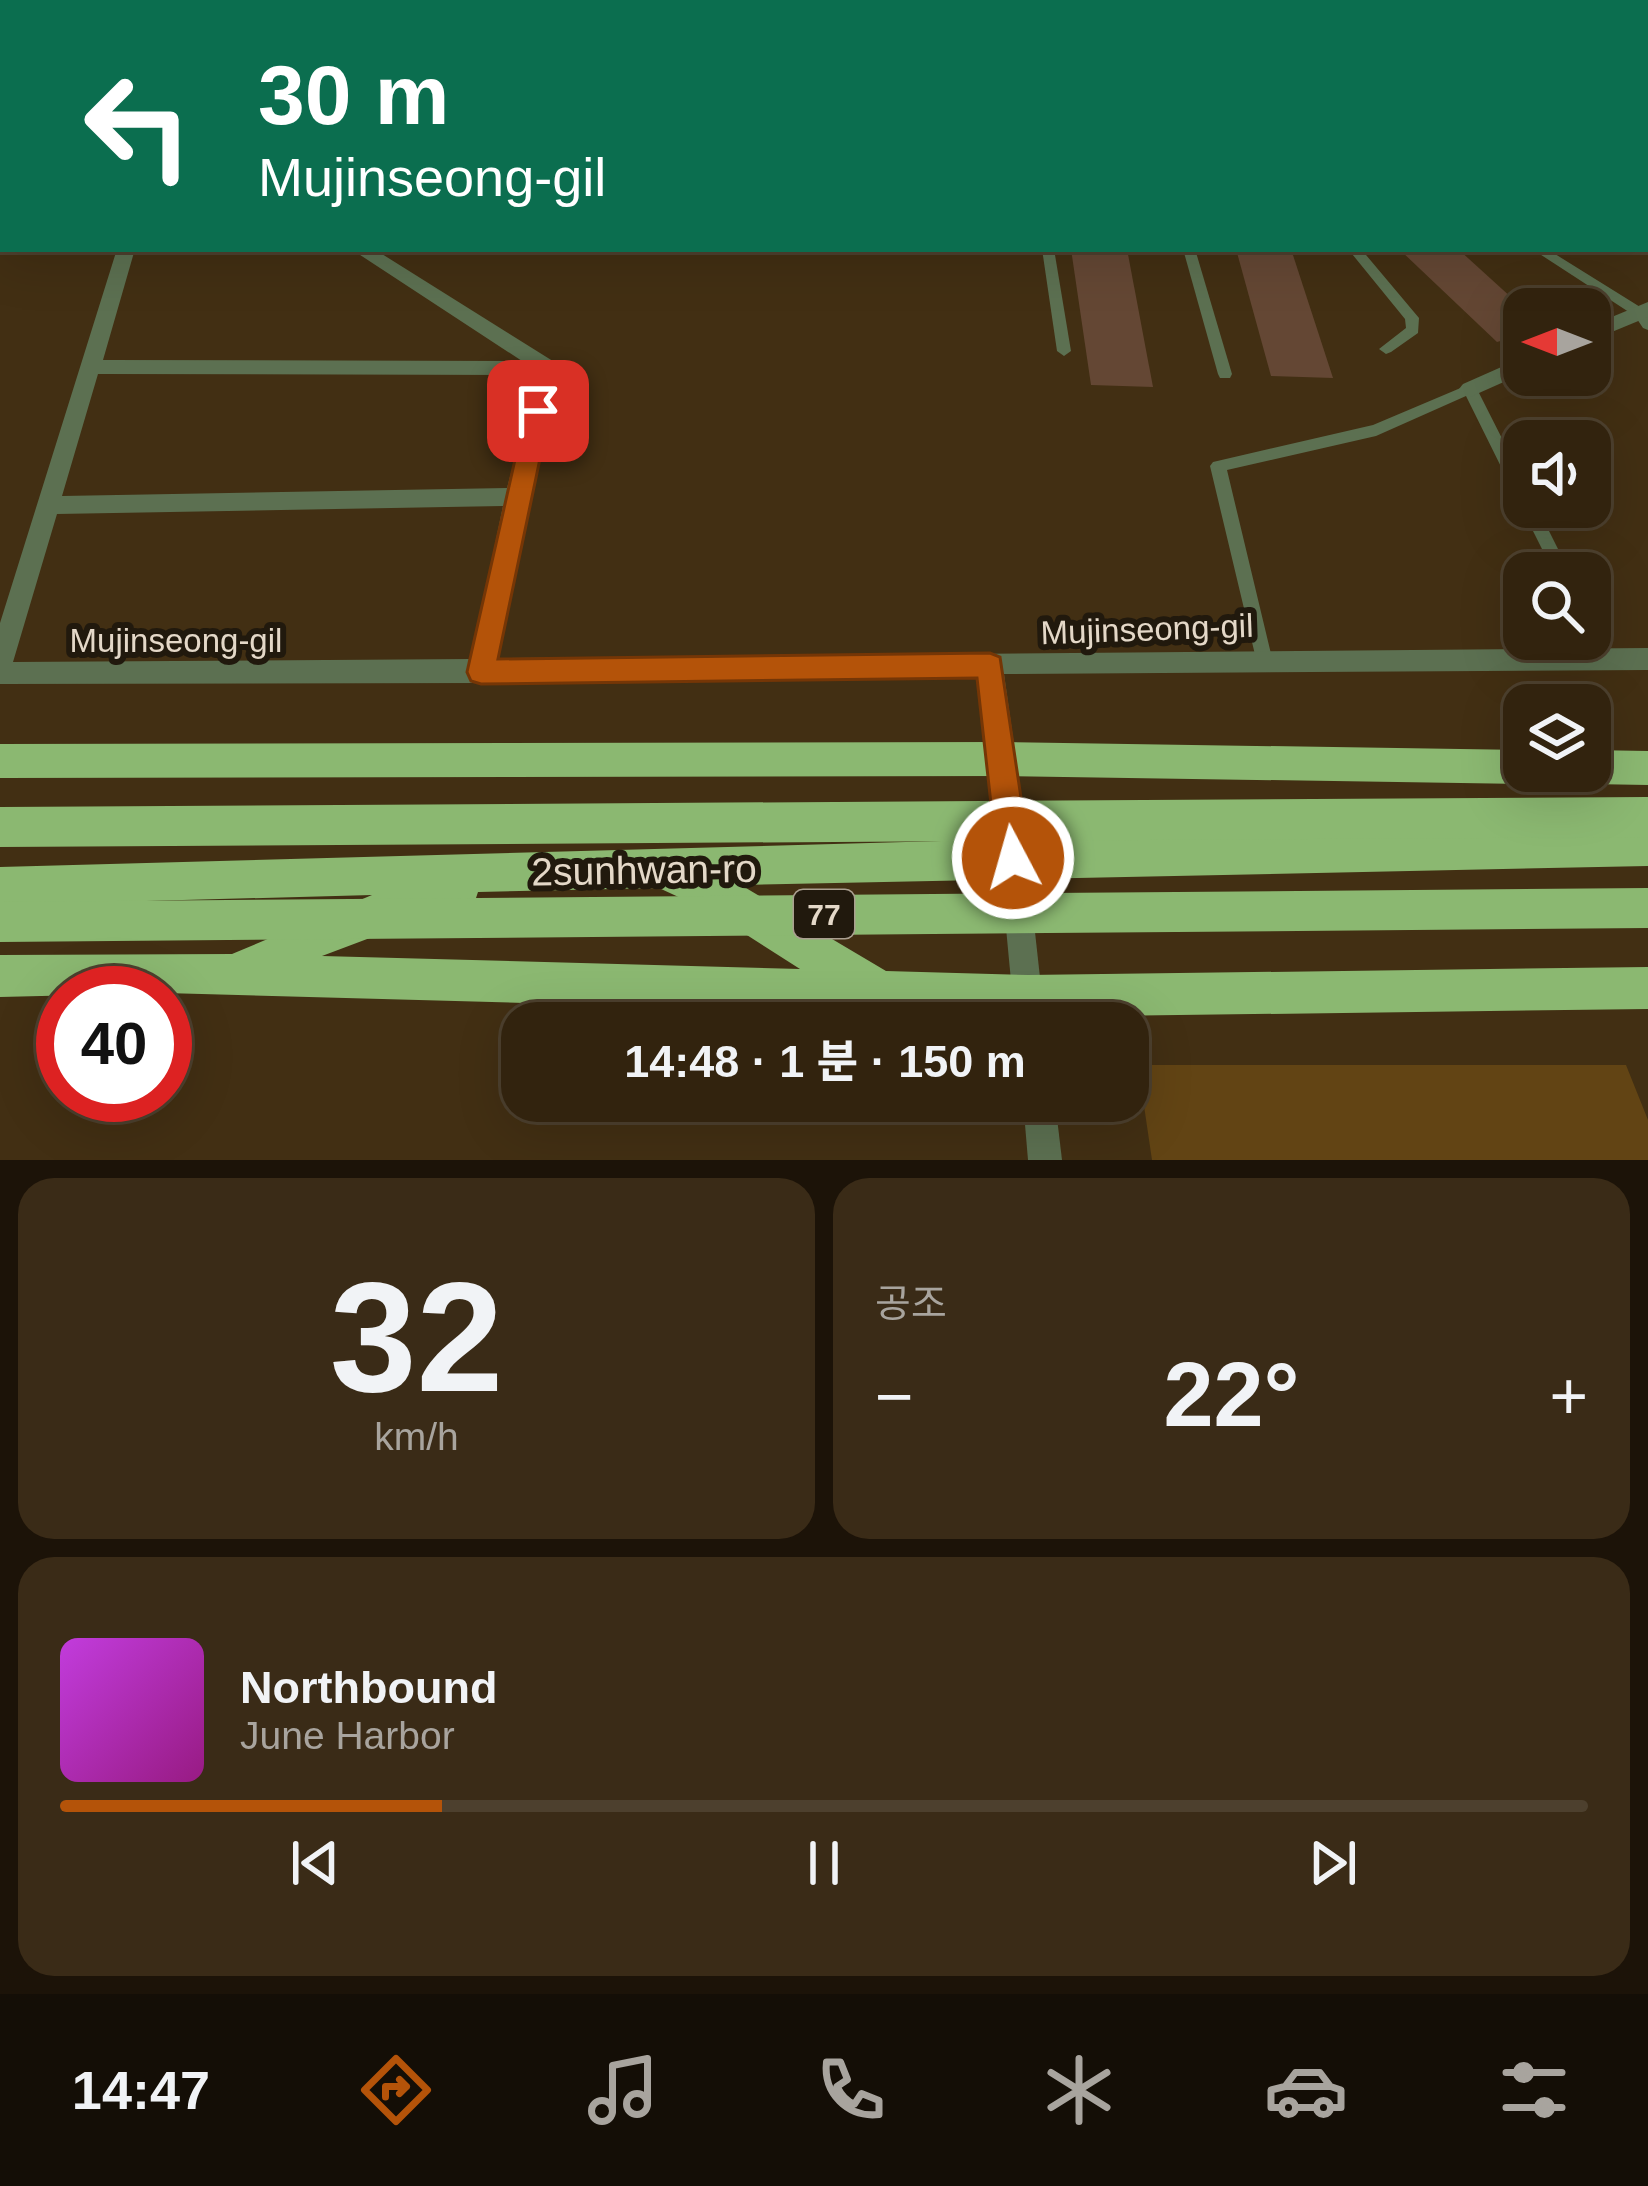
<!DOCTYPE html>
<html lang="ko">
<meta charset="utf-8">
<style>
body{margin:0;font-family:Arial,"Noto Sans KR",sans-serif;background:#3a2b17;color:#f1f3f6;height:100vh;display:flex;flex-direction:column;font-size:45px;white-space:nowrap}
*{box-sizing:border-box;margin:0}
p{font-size:39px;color:#a8a49e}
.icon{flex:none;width:66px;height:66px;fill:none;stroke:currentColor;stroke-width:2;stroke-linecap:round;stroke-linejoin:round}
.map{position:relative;height:1160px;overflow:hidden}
.drawer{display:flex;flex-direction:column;gap:18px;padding:18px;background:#1c1308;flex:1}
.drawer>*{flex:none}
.banner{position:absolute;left:0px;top:0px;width:1650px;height:252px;box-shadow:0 12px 48px #0002,0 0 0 3px #4d402e;background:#0b6e4f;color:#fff;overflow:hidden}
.needle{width:78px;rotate:270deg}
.tools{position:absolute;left:1503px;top:288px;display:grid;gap:24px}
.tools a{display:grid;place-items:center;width:108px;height:108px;border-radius:24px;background:#32230e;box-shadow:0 12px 48px #0002,0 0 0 3px #4d402e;font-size:60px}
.speed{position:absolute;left:36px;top:966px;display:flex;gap:24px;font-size:60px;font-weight:700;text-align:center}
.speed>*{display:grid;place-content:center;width:156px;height:156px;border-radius:50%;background:#32230e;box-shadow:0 12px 48px #0002,0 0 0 3px #4d402e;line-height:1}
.speed .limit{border:18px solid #d22;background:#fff;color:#111}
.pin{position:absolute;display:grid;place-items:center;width:102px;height:102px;color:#fff;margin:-51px;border-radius:24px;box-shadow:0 6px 18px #0006}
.me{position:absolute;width:132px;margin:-66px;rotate:354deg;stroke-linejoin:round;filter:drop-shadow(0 0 9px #0008)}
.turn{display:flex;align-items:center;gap:42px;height:252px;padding:0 60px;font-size:54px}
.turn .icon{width:156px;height:156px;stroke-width:2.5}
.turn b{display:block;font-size:84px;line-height:102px}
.big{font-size:90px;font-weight:700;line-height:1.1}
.drawer .tile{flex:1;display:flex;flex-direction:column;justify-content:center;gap:18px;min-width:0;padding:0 42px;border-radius:36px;background:#3a2b17}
.drawer .dial{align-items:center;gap:0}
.dial b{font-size:156px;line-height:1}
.song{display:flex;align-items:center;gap:36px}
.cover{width:144px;height:144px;border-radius:18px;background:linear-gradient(135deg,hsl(290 70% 55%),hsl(310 70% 35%))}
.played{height:12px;border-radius:6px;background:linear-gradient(90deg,#b45309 25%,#4d402e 25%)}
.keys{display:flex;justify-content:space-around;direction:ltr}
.heat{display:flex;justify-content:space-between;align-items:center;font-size:66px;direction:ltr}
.drawer .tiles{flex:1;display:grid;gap:18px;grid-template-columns:1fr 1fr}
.tile:last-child{grid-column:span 2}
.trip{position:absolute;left:501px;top:1002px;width:648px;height:120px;border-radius:36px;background:#32230e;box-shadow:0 12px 48px #0002,0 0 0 3px #4d402e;font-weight:700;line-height:120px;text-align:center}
.dock{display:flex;height:192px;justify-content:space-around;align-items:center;background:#140e06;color:#a8a49e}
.dock .icon{width:84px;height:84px}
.dock .selected{color:#b45309}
.dock b{font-size:54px;color:#f1f3f6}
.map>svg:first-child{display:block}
</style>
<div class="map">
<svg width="1648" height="1160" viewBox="0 0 1648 1160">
<rect width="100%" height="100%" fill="#422f13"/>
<path fill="#624414" d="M1138,1065H1626L1648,1120V1160H1152Z"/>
<g fill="#644734">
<path d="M1071,249H1127L1153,387L1091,385Z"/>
<path d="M1236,249H1291L1333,378L1271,376Z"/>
<path d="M1399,249H1458L1524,309V334L1497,342Z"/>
</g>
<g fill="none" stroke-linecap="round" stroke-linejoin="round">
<g fill="#5c7051" fill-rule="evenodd">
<path d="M25,0H36L38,3H27Z"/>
<rect x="0" y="116" width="3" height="9"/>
<path d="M1042,249H1054L1071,351L1064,356L1057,351Z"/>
<path d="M1183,249H1195L1232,374L1230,378H1220L1218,374Z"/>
<path d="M1348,249H1361L1419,318L1418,333L1391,352L1386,354L1379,349L1406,328L1405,319Z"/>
<path d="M1532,249H1547L1645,310L1648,314V330L1643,328L1635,316Z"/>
<path d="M1470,384L1477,389L1524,482V507H1537L1570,573H1554L1521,507L1523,503L1518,501L1466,396L1376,436L1227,470L1272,658L1269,663L1263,665L1257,663L1210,466L1213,462L1373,425Z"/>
<path d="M1590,622L1596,624L1614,659L1611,664L1605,666L1599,664L1586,639H1590Z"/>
</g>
<g fill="#5c7051" fill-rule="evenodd">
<path d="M117,249H135L103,360L522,361L351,249H374L556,363L559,368L527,497L496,658L1648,648V670L1004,674L1016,759L1012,768L1003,771L994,768L990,759L978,674L481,683L0,684V623ZM98,374L537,375L507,488L62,496ZM503,506L471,659L13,662L57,514Z"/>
<path d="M1648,302V317L1590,341V326Z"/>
<path d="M1524,357V373L1470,397L1459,389L1463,384Z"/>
</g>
<g fill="#5c7051" fill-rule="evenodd">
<path d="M1003,747L1012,750L1016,759L1045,1023H1015L990,759L994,750Z"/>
<path d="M1023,1101H1055L1062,1160H1028Z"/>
</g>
<g fill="#8bb871" fill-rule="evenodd">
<path d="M1003,742L1524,750V771H1541L1537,779L1524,784L1003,776L0,778V744Z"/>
<path d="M1590,750L1648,751V785L1590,784L1577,779L1573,771H1590Z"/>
<path d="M1648,828V866L741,885L886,971L1028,975L1648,967V1009L1028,1017L165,993L0,997V955L232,954L372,895L0,905V867L1013,839ZM659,888L711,912L800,969L322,956L476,898L478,892Z"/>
</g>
<g stroke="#8bb871" stroke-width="40">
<path d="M0,827L1648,817"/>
<path d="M0,922L1648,908"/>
</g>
</g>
<path fill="#b45309" stroke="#753606" stroke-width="3" d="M538,402L550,411L498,659L990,653L1000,657L1030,858L1025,869L1013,874L1002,869L997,858L977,678L481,684L471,681L467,672L526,411Z"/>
<g text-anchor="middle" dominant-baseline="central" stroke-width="12" stroke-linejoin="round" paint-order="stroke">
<rect fill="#21190d" stroke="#aa9f90" stroke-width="3" x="794" y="890" width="60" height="48" rx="9"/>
<g font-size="30" font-weight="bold" fill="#e4d8c8">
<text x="824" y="914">77</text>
</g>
<g font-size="33" fill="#e4d8c8" stroke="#21190d">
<text transform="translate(1147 629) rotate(-2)">Mujinseong-gil</text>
<text x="176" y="640">Mujinseong-gil</text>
</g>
<g font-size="39" fill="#e4d8c8" stroke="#21190d">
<text transform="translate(644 870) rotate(-1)">2sunhwan-ro</text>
</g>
</g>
</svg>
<div class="tools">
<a><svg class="needle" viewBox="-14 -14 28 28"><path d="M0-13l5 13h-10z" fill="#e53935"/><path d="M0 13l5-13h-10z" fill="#a8a49e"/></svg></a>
<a><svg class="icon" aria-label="sound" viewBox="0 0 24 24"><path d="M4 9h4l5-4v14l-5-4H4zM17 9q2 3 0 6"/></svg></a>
<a><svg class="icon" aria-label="search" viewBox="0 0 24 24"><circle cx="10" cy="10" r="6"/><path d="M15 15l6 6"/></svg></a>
<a><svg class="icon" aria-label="layers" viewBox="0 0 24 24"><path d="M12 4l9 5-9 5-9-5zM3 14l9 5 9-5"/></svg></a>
</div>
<div class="speed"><div class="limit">40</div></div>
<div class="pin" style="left:538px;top:411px;background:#d93025"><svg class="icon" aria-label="arrive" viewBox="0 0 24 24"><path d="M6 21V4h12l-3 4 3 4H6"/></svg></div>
<svg class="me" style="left:1013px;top:858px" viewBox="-20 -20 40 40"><circle r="17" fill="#b45309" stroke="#fff" stroke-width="3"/><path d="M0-11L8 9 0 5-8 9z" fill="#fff"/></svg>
<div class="trip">14:48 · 1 분 · 150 m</div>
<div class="banner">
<div class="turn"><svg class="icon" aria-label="left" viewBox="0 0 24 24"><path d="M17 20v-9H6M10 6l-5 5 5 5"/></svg><div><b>30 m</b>Mujinseong-gil</div></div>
</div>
</div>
<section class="drawer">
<div class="tiles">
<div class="tile dial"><b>32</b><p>km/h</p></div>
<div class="tile"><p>공조</p>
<div class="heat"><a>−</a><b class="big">22°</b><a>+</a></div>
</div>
<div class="tile">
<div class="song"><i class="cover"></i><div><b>Northbound</b><p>June Harbor</p></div></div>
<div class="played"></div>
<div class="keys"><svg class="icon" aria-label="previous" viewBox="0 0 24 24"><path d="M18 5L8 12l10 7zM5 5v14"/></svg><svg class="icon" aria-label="pause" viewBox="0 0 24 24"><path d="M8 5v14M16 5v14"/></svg><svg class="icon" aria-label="next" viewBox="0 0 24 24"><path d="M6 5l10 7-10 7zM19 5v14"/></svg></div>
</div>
</div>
</section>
<nav class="dock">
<b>14:47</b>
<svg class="icon selected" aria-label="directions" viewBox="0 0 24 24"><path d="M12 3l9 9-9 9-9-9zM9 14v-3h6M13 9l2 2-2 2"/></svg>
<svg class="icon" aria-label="music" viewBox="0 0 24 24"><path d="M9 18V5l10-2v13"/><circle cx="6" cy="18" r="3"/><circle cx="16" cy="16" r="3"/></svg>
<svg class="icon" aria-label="phone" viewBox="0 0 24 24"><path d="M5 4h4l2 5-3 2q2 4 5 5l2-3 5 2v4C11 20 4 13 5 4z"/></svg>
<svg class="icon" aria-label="climate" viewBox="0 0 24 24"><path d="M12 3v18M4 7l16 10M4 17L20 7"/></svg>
<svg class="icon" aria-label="car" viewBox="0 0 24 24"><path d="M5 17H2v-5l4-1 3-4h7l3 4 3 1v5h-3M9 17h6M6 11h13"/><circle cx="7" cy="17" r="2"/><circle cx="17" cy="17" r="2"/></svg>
<svg class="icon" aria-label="filters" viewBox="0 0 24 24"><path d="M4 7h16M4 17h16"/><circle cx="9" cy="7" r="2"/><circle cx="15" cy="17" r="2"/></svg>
</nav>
